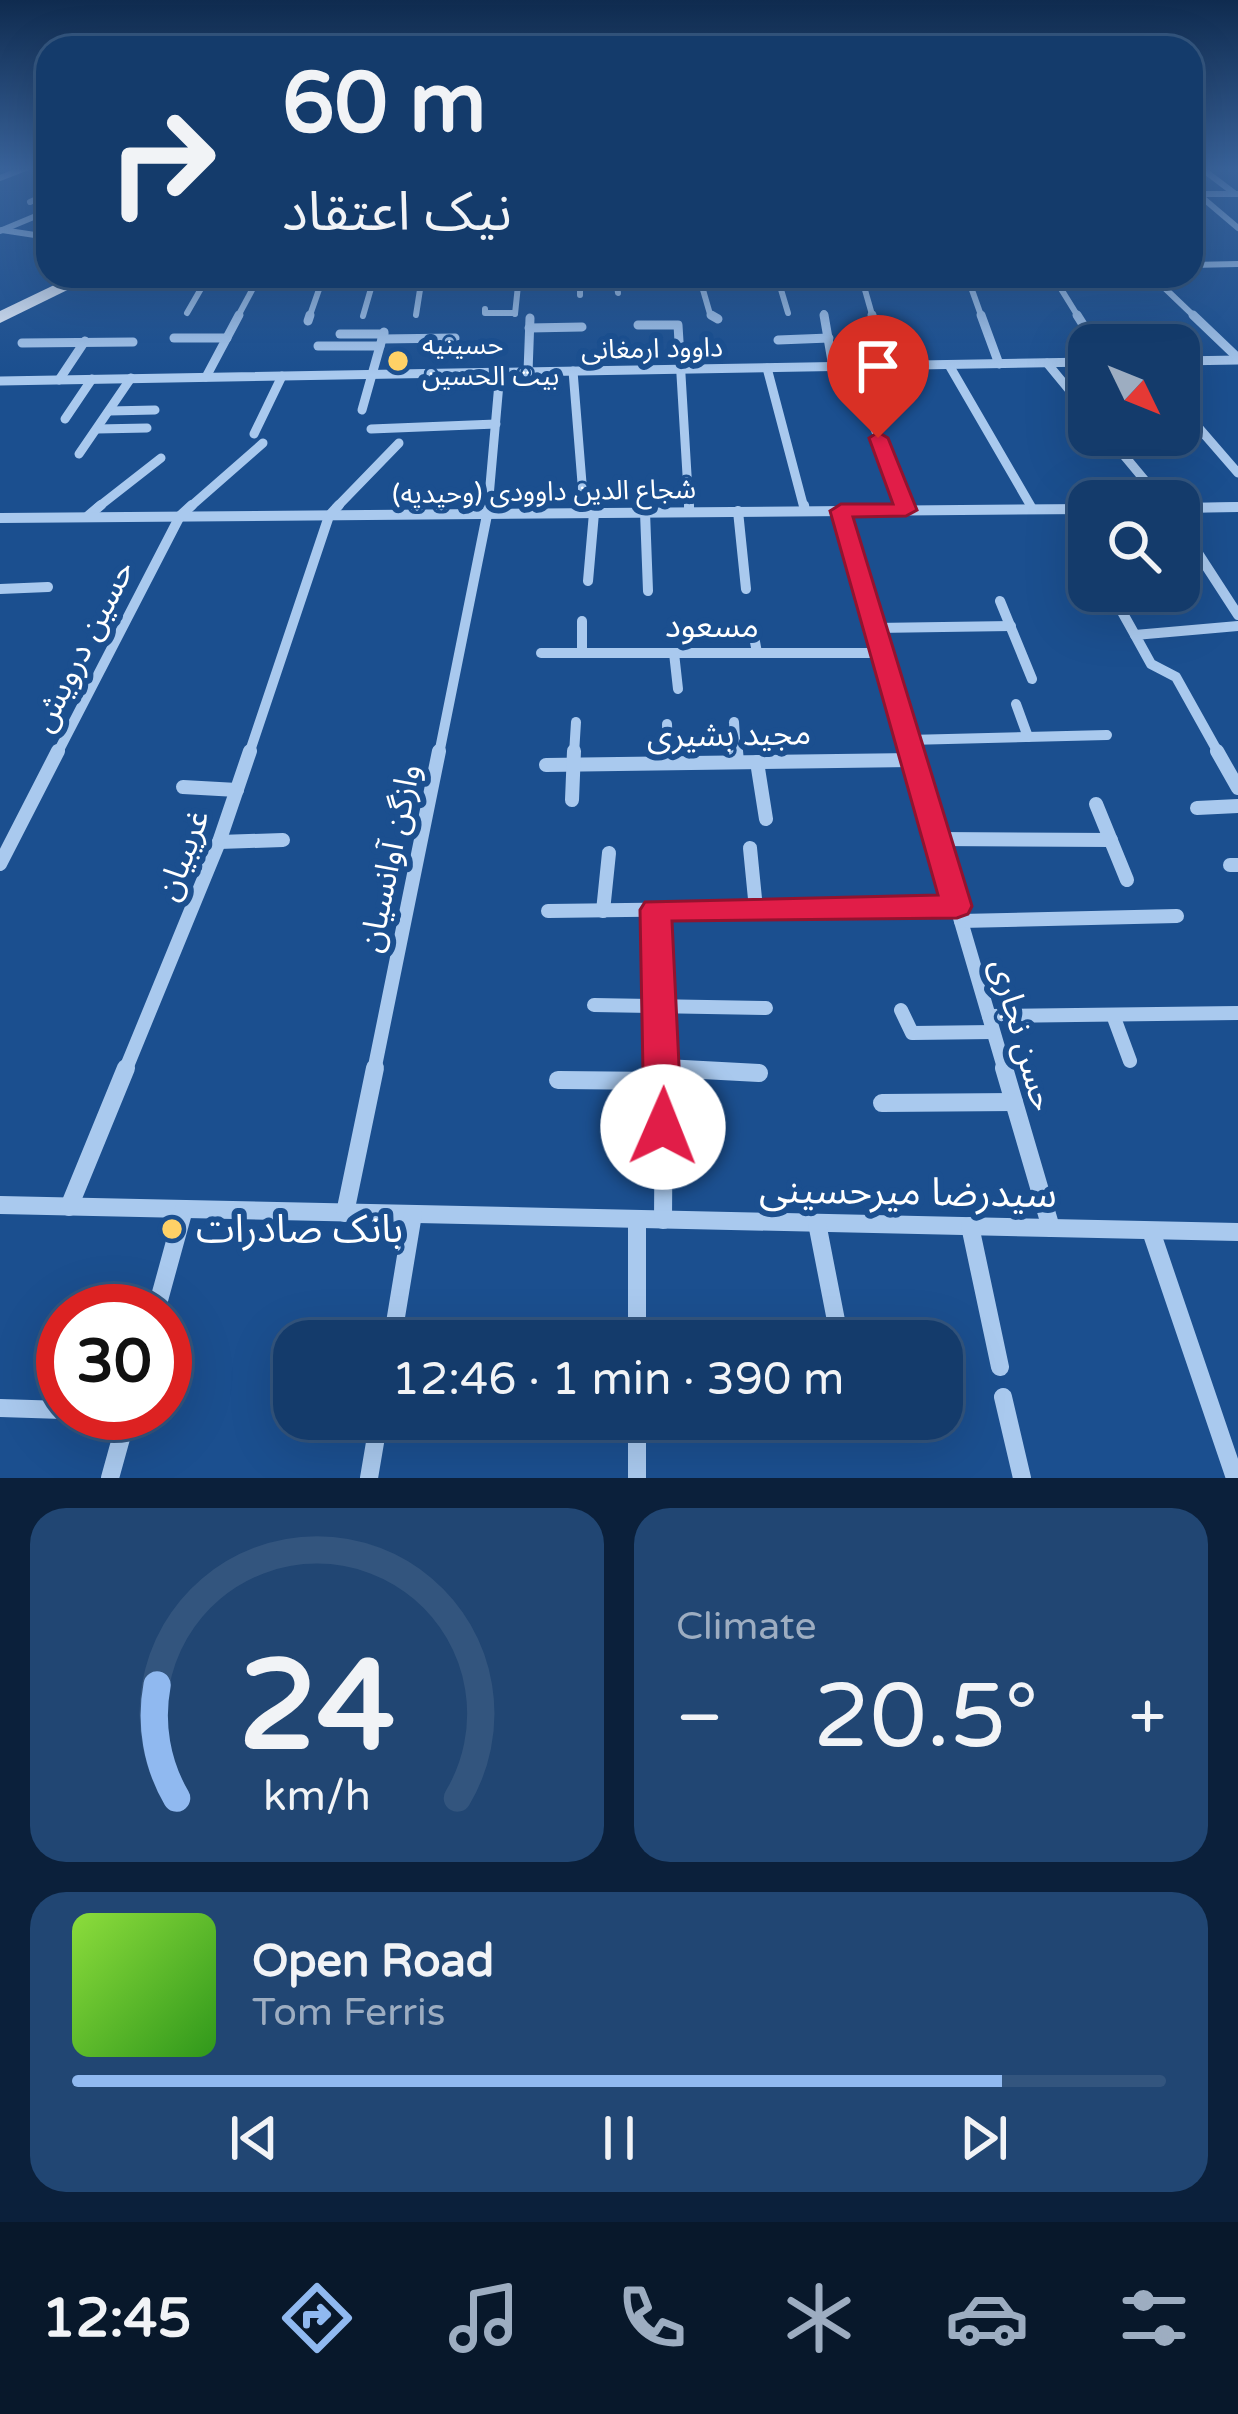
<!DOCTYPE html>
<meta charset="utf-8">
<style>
body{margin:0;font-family:"Varela Round","Noto Sans Arabic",sans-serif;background:#214673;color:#f1f3f6;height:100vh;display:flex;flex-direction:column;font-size:45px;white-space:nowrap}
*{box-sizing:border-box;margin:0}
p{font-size:39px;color:#9dadc1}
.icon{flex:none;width:66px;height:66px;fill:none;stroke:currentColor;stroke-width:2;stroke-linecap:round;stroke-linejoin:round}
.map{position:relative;height:1478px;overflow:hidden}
.side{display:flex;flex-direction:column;gap:30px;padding:30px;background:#0b203b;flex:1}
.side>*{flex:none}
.top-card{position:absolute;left:36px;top:36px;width:1167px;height:252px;border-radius:36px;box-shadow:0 12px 48px #0002,0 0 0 3px #33557e;background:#143b6b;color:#f1f3f6;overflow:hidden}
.needle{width:78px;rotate:133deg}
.fabs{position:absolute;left:1068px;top:324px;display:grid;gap:24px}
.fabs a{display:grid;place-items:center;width:132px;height:132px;border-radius:24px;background:#143b6b;box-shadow:0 12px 48px #0002,0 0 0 3px #33557e;font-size:60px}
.speed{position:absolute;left:36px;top:1284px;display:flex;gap:24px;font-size:60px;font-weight:700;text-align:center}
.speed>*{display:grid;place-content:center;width:156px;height:156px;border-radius:50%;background:#143b6b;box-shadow:0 12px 48px #0002,0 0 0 3px #33557e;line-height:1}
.speed .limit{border:18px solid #d22;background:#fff;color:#111}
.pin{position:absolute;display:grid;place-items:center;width:102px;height:102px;color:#fff;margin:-123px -51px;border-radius:50% 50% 50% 0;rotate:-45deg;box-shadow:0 0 12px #0007}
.pin .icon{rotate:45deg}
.me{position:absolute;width:132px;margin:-66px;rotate:1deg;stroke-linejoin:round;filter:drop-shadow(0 0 9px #0008)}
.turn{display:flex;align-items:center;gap:42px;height:252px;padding:0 48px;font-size:54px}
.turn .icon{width:156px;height:156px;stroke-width:2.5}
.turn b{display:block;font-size:84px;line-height:102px}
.big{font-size:90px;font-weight:600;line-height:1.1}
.side .tile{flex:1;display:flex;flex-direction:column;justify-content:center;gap:18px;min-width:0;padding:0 42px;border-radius:36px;background:#214673}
.side .dial{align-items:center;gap:0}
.dial svg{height:312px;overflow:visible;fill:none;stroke:#33557e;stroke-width:7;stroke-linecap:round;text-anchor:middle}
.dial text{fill:#f1f3f6;stroke:none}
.song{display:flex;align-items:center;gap:36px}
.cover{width:144px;height:144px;border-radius:18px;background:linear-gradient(135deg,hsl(90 70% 55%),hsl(110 70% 35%))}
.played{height:12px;border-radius:6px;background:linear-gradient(90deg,#90b9f0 85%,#33557e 85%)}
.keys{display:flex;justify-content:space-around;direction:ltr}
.heat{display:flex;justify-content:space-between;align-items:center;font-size:66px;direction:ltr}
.side .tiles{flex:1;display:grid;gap:30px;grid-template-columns:1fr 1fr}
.tile:last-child{grid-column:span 2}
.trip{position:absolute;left:273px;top:1320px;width:690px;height:120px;border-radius:36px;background:#143b6b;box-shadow:0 12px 48px #0002,0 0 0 3px #33557e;font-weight:600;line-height:120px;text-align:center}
.tab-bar{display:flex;height:192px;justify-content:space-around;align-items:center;background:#08182b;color:#9dadc1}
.tab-bar .icon{width:84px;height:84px}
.tab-bar .active{color:#90b9f0}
.tab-bar b{font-size:54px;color:#f1f3f6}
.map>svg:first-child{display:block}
</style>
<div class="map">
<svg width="1238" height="1478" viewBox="0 0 1238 1478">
<rect width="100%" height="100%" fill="#1b4f8f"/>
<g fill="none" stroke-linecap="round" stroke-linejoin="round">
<g stroke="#a9c9ee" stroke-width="6">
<path d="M1201,168L1234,193"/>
<path d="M0,178L26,168"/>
<path d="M1198,194L1238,228"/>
<path d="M1198,194H1238"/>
<path d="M30,202L48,194"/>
<path d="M2,230L48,237"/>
<path d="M0,231L48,211"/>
<path d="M1191,265L1238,264"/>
<path d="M580,276V295"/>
<path d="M616,276L618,293"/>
<path d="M699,276L710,314L716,318"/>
<path d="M777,276L788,313"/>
<path d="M861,276L873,318"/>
<path d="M967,276L982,318"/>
<path d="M1053,276L1079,318"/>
<path d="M1152,276L1196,318"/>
<path d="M74,282L469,276"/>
<path d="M485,309V313H515"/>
<path d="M187,313L206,280"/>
<path d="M824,313L825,318"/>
<path d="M515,314L519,276"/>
<path d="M416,315L422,277"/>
<path d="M363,316L374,278"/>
<path d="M237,318L258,279"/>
<path d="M309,318L323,278"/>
</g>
<g stroke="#a9c9ee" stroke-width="9">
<path d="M711,315L718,319"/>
<path d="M824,315L833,367"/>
<path d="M872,315L887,366"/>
<path d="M981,315L999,364"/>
<path d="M1077,315L1096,345"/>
<path d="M1193,315L1238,358"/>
<path d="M308,321L310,315"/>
<path d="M638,325H678L689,508"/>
<path d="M529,328L582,327"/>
<path d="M340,334H384"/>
<path d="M174,338H227"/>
<path d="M382,339L455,338"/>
<path d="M778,340L829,338"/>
<path d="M22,343L133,342"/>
<path d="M318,346H380"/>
<path d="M1179,361L1238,360"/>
<path d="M1047,363L1089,414"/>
<path d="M949,365L1032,508"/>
<path d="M851,366L905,508"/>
<path d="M767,368L804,508"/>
<path d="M573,371L584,508"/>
<path d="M528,372L530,318"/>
<path d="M206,377L239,315"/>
<path d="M59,380L85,341"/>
<path d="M0,381L1089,362"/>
<path d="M1179,405L1238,473"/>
<path d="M362,410L384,332"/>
<path d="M109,411L155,410"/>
<path d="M65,419L92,379"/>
<path d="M97,429L147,428"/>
<path d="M371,429L496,424"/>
<path d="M254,434L282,376"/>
<path d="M1107,435L1162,501"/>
<path d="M79,454L131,378"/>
<path d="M97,508L161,458"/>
<path d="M189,508L263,443"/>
<path d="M336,508L399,443"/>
<path d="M488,508L500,372"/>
<path d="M1179,508L1238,507"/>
</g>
<g stroke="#a9c9ee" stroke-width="10">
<path d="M583,505L584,513"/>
<path d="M689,505V512"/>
<path d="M804,505L805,511"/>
<path d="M904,505L906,510"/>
<path d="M1179,508L1238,507"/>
<path d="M738,511L746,589"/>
<path d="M841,511L912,754"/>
<path d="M645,512L648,591"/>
<path d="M88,516L101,505"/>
<path d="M0,518L1089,509"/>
<path d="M1179,524L1238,615"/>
<path d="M588,581L594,513"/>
<path d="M0,589L48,587"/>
<path d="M1000,601L1032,679"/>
<path d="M1121,610L1135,635"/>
<path d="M582,621V653"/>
<path d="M752,625L757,653"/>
<path d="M875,628L1011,626"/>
<path d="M541,653H882"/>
<path d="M674,653L678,689"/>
<path d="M1016,704L1028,737"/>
<path d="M734,722L736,754"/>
<path d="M667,724L668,754"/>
<path d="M908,740L1107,735"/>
<path d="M57,754L180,516L192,505"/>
<path d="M249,754L329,516L339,505"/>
<path d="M439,754L489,505"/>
<path d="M574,754L576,722"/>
<path d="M1219,754L1176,677L1151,664L1135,635L1238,626"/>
</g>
<g stroke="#a9c9ee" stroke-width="14">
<path d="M668,751V763"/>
<path d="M736,751L737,762"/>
<path d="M911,751L1005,1071"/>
<path d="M1217,751L1238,788"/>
<path d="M757,762L766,819"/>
<path d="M546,765L913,760"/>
<path d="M183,787L237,790"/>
<path d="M572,800L574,751"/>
<path d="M1096,804L1127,880"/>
<path d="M1197,808L1238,806"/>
<path d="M937,839L1111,840"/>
<path d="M219,842L283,840"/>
<path d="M750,848L756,909"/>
<path d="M0,864L58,751"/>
<path d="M1230,865H1238"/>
<path d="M656,910L664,1071"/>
<path d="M548,911L957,906"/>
<path d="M603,911L609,853"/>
<path d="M961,921L1177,916"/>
<path d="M594,1005L766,1008"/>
<path d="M901,1010L912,1033L993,1032"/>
<path d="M1113,1015L1130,1061"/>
<path d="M989,1016L1238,1013"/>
<path d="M664,1068L722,1071"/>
<path d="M125,1071L219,842L250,751"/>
<path d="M374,1071L439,751"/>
</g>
<g stroke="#a9c9ee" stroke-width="18">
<path d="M665,1068L759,1073"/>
<path d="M1004,1068L1051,1228"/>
<path d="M558,1080L663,1081"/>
<path d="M882,1103L1014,1102"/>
<path d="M0,1205L1238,1232"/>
<path d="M69,1207L126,1068"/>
<path d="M345,1213L375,1068"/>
<path d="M637,1219V1341"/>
<path d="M663,1220L664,1068"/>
<path d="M817,1223L840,1341"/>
<path d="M970,1226L1000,1367"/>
<path d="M1151,1231L1235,1478"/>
<path d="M156,1311L184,1209"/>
<path d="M392,1341L413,1214"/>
<path d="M1003,1397L1022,1478"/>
<path d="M0,1408L63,1410"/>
<path d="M637,1419V1478"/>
<path d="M110,1478L128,1413"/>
<path d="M369,1478L379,1419"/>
</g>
<path fill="#f0f6ff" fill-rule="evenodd" d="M73,276H96L0,323V311Z"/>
</g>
<linearGradient id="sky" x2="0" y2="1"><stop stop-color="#0f2b4f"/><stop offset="0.45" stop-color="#39639b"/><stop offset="1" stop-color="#39639b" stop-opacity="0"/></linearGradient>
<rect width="1238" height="375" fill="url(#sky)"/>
<path fill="#e11d48" stroke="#92132f" stroke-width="3" d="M878,432L888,438L917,510L906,516L853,517L972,906L968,914L957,918L672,921L682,1127L676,1138L663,1143L650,1138L644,1127L640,910L645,902L938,895L830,511L841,504H893L869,438Z"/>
<g fill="#ffd166" stroke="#1b4f8f" stroke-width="4.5">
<circle cx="398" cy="361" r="12"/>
<circle cx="172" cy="1229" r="12"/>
</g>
<g text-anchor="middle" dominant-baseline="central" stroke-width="12" stroke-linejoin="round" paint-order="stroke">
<g font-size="27" fill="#fff" stroke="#1b4f8f" text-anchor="start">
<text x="422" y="345">حسینیه<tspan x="422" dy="31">بیت الحسین</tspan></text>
</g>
<g font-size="27" fill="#fff" stroke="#1b4f8f">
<text transform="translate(652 349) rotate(-1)">داوود ارمغانی</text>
<text transform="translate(544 492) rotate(-1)">شجاع الدین داوودی (وحیدیه)</text>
</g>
<g font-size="33" fill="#fff" stroke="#1b4f8f">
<text x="712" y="626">مسعود</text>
<text transform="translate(83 646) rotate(-63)">حسین درویش</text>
<text transform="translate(729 735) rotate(-1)">مجید بشیری</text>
<text transform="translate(183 855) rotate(-69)">غریبیان</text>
<text transform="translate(390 858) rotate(-78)">وازگن آوانسیان</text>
<text transform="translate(1022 1035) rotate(74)">حسن نجاری</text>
</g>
<g font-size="39" fill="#fff" stroke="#1b4f8f">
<text transform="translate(908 1192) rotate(1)">سیدرضا میرحسینی</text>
</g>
<g font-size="39" fill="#fff" stroke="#1b4f8f" text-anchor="start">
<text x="196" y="1229">بانک صادرات</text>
</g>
</g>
</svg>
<div class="fabs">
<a><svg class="needle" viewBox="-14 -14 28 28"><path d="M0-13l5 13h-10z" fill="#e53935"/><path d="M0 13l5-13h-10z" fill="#9dadc1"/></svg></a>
<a><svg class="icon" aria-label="search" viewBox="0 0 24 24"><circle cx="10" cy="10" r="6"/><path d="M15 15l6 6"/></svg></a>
</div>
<div class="speed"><div class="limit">30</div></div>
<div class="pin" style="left:878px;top:438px;background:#d93025"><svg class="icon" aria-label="arrive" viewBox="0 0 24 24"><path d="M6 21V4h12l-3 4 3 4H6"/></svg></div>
<svg class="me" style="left:663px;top:1127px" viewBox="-20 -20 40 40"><circle r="19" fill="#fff"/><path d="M0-13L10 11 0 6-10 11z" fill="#e11d48"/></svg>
<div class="trip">12:46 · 1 min · 390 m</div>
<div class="top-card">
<div class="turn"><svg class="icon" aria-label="right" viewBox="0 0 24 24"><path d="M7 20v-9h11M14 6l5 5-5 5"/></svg><div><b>60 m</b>نیک اعتقاد</div></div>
</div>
</div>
<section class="side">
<div class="tiles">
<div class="tile dial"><svg viewBox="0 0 100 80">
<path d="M14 69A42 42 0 1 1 86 69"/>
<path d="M14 69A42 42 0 0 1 9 40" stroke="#90b9f0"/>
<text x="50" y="56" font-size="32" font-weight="700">24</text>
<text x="50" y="72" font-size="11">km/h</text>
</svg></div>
<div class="tile"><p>Climate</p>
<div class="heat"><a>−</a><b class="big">20.5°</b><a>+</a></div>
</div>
<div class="tile">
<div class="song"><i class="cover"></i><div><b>Open Road</b><p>Tom Ferris</p></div></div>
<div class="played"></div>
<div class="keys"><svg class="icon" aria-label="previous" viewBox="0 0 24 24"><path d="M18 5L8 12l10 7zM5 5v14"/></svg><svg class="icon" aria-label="pause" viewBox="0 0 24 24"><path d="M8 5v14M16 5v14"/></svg><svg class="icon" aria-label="next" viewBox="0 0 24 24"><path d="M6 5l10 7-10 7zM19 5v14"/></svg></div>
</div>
</div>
</section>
<nav class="tab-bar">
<b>12:45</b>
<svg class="icon active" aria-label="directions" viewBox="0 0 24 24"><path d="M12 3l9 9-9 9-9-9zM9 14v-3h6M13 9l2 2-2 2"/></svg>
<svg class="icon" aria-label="music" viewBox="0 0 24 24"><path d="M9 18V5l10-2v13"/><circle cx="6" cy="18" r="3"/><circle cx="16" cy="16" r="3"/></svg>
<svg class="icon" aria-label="phone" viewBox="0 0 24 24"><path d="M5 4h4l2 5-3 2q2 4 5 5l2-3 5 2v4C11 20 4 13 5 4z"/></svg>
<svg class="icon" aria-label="climate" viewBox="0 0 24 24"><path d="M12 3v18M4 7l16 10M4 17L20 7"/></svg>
<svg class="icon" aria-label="car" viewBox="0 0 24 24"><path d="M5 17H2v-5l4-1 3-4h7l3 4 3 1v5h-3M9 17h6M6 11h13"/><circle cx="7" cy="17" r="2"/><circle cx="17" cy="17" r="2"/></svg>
<svg class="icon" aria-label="filters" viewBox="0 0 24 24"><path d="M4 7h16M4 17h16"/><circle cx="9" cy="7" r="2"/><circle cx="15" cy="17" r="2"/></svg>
</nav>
